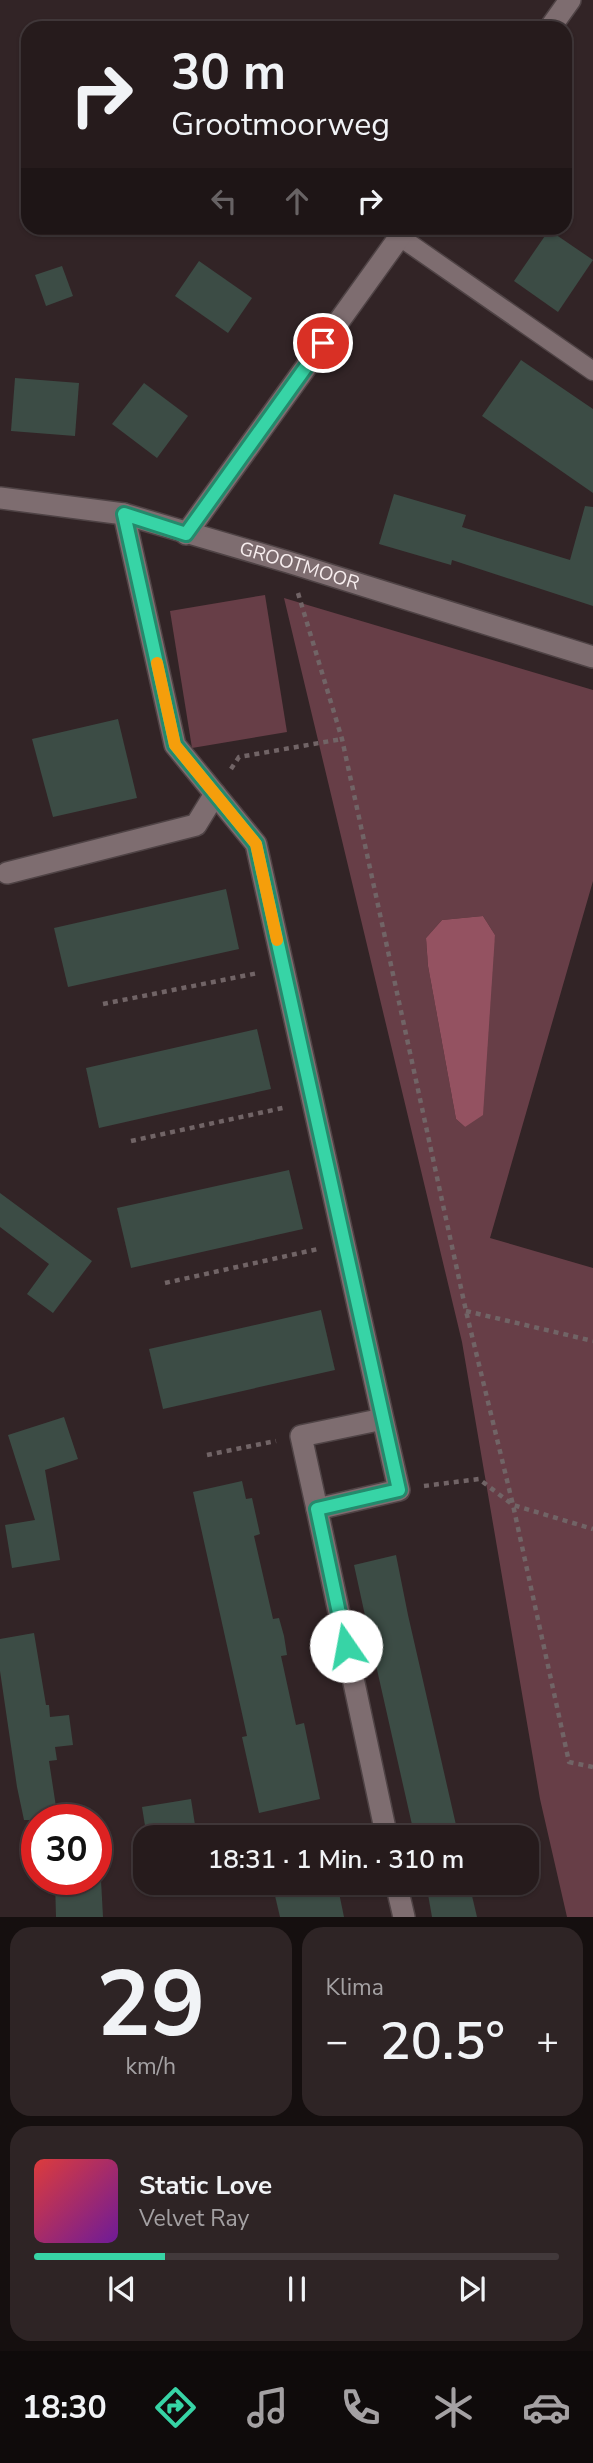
<!DOCTYPE html>
<html lang="de">
<meta charset="utf-8">
<style>
body{margin:0;font-family:"Nunito Sans",sans-serif;background:#2e2425;color:#f1f3f6;height:100vh;display:flex;flex-direction:column;font-size:26px;white-space:nowrap}
*{box-sizing:border-box;margin:0}
p{font-size:23px;color:#a4a1a3}
.icon{flex:none;width:38px;height:38px;fill:none;stroke:currentColor;stroke-width:2;stroke-linecap:round;stroke-linejoin:round}
.map{position:relative;height:1917px;overflow:hidden}
.panel{display:flex;flex-direction:column;gap:10px;padding:10px;background:#150f0f;flex:1}
.panel>*{flex:none}
.guide{position:absolute;left:21px;top:21px;width:551px;height:214px;border-radius:21px;box-shadow:0 2px 5px #0004,0 0 0 2px #42393b;background:#261b1c;color:#f1f3f6;overflow:hidden}
.speed{position:absolute;left:21px;top:1804px;display:flex;gap:14px;font-size:35px;font-weight:700;text-align:center}
.speed>*{display:grid;place-content:center;width:91px;height:91px;border-radius:50%;background:#261b1c;box-shadow:0 2px 5px #0004,0 0 0 2px #42393b;line-height:1}
.speed .limit{border:10px solid #d22;background:#fff;color:#111}
.pin{position:absolute;display:grid;place-items:center;width:60px;height:60px;color:#fff;margin:-30px;border:4px solid #fff;border-radius:50%;box-shadow:0 2px 7px #0007}
.me{position:absolute;width:77px;margin:-38px;rotate:348deg;stroke-linejoin:round;filter:drop-shadow(0 0 5px #0008)}
.turn{display:flex;align-items:center;gap:24px;height:147px;padding:0 35px;font-size:32px}
.turn .icon{width:91px;height:91px;stroke-width:2.5}
.turn b{display:block;font-size:49px;line-height:60px}
.lanes{display:flex;align-items:center;height:66px;padding:0 35px;background:#0003;justify-content:center;gap:35px;direction:ltr}
.lanes .off{opacity:.35}
.big{font-size:52px;font-weight:600;line-height:1.1}
.panel .widget{flex:1;display:flex;flex-direction:column;justify-content:center;gap:10px;min-width:0;padding:0 24px;border-radius:21px;background:#2e2425}
.panel .dial{align-items:center;gap:0}
.dial b{font-size:91px;line-height:1}
.song{display:flex;align-items:center;gap:21px}
.cover{width:84px;height:84px;border-radius:10px;background:linear-gradient(135deg,hsl(0 70% 55%),hsl(280 70% 35%))}
.played{height:7px;border-radius:4px;background:linear-gradient(90deg,#37d4a6 25%,#42393b 25%)}
.keys{display:flex;justify-content:space-around;direction:ltr}
.heat{display:flex;justify-content:space-between;align-items:center;font-size:38px;direction:ltr}
.panel .tiles{flex:1;display:grid;gap:10px;grid-template-columns:1fr 1fr}
.widget:last-child{grid-column:span 2}
.trip{position:absolute;left:133px;top:1825px;width:406px;height:70px;border-radius:21px;background:#261b1c;box-shadow:0 2px 5px #0004,0 0 0 2px #42393b;font-weight:600;line-height:70px;text-align:center}
.tab-bar{display:flex;height:112px;justify-content:space-around;align-items:center;background:#0f0b0b;color:#a4a1a3}
.tab-bar .icon{width:49px;height:49px}
.tab-bar .selected{color:#37d4a6}
.tab-bar b{font-size:32px;color:#f1f3f6}
.map>svg:first-child{display:block}
</style>
<div class="map">
<svg width="593" height="1917" viewBox="0 0 593 1917">
<rect width="100%" height="100%" fill="#322426"/>
<g fill="#673e47" fill-rule="evenodd">
<path d="M265,595L287,732L192,748L170,611Z"/>
<path d="M284,598L593,690V881L490,1238L593,1268V1917H567L540,1799L462,1342ZM483,916L495,935L465,1127L456,1119L428,966L426,938L442,920Z"/>
</g>
<path fill="#945261" d="M483,916L495,935L483,1115L465,1127L456,1119L428,966L426,938L442,920Z"/>
<g fill="#3c4c45">
<path d="M549,230L593,260L558,312L514,281Z"/>
<path d="M199,261L252,298L228,333L175,296Z"/>
<path d="M62,266L73,296L46,306L35,275Z"/>
<path d="M521,360L593,409V493L482,416Z"/>
<path d="M15,378L79,383L75,436L11,431Z"/>
<path d="M144,383L188,416L157,458L112,424Z"/>
<path d="M394,494L466,515L462,527L570,560L585,506L593,507V606L452,560L451,565L379,544Z"/>
<path d="M118,719L137,798L53,817L32,739Z"/>
<path d="M226,889L239,949L68,987L54,928Z"/>
<path d="M257,1029L271,1089L99,1128L86,1068Z"/>
<path d="M289,1170L303,1229L131,1268L117,1208Z"/>
<path d="M0,1193L92,1261L53,1313L27,1294L49,1264L0,1227Z"/>
<path d="M321,1310L335,1370L163,1409L149,1349Z"/>
<path d="M64,1417L78,1459L45,1470L60,1560L12,1568L5,1525L35,1520L8,1435Z"/>
<path d="M242,1481L246,1499L252,1498L260,1534L254,1536L273,1619L279,1618L284,1636L287,1655L281,1656L296,1725L304,1723L320,1799L259,1813L242,1737L247,1736L193,1492Z"/>
<path d="M396,1555L408,1615L459,1838H415L371,1643L354,1565Z"/>
<path d="M34,1633L46,1705H49L50,1717L69,1715L73,1745L55,1747L57,1760L49,1761L58,1820H24L17,1787L0,1671V1639Z"/>
<path d="M191,1799L197,1838H147L142,1807Z"/>
<path d="M55,1880H101L103,1917H56Z"/>
<path d="M272,1883H337L344,1917H280Z"/>
<path d="M426,1883H469L477,1917H432Z"/>
</g>
<g fill="none" stroke-linecap="round" stroke-linejoin="round">
<g stroke="#4f4345" stroke-width="21">
<path id="lane" d="M400,237L593,371"/>
</g>
<g stroke="#4f4345" stroke-width="24">
<g id="street">
<path d="M550,28L570,0"/>
<path id="s1" d="M0,498L124,514L288,562L593,657"/>
<path d="M124,514L175,745L256,844L383,1419L301,1436L317,1509L399,1490L383,1419"/>
<path d="M186,534L406,228"/>
<path d="M7,873L196,825L215,794"/>
<path d="M317,1509L387,1838"/>
<path d="M396,1883L404,1917"/>
</g>
</g>
<g stroke="#716466" stroke-width="4.5" stroke-dasharray="5 5" stroke-linecap="butt">
<path d="M298,593L342,739L466,1311L513,1505L569,1762L593,1767"/>
<path d="M231,769L239,757L342,739"/>
<path d="M103,1004L258,973"/>
<path d="M131,1141L287,1107"/>
<path d="M165,1283L318,1249"/>
<path d="M466,1311L593,1341"/>
<path d="M207,1455L276,1441"/>
<path d="M424,1486L479,1479L513,1505L593,1529"/>
</g>
<use href="#lane" stroke="#7e6d70" stroke-width="18"/>
<use href="#street" stroke="#7e6d70" stroke-width="21"/>
</g>
<g fill="none" stroke-linecap="round" stroke-linejoin="round">
<g stroke="#248a6c" stroke-width="18">
<path id="route" d="M323,343L186,534L124,514L175,745L256,844L399,1490L317,1509L346,1646"/>
</g>
<use href="#route" stroke="#37d4a6" stroke-width="12"/>
<path stroke="#f59e0b" stroke-width="12" d="M157,663L175,745L256,844L277,940"/>
</g>
<g text-anchor="middle" dominant-baseline="central" stroke-width="5" stroke-linejoin="round" paint-order="stroke">
<g font-size="19" fill="#f7edee" stroke="#281a1d">
<text stroke="none"><textPath href="#s1" startOffset="308">GROOTMOOR</textPath></text>
</g>
</g>
</svg>
<div class="speed"><div class="limit">30</div></div>
<div class="pin" style="left:323px;top:343px;background:#d93025"><svg class="icon" aria-label="arrive" viewBox="0 0 24 24"><path d="M6 21V4h12l-3 4 3 4H6"/></svg></div>
<svg class="me" style="left:346px;top:1646px" viewBox="-20 -20 40 40"><circle r="19" fill="#fff"/><path d="M0-13L10 11 0 6-10 11z" fill="#37d4a6"/></svg>
<div class="trip">18:31 · 1 Min. · 310 m</div>
<div class="guide">
<div class="turn"><svg class="icon" aria-label="right" viewBox="0 0 24 24"><path d="M7 20v-9h11M14 6l5 5-5 5"/></svg><div><b>30 m</b>Grootmoorweg</div></div>
<div class="lanes"><svg class="icon off" aria-label="left" viewBox="0 0 24 24"><path d="M17 20v-9H6M10 6l-5 5 5 5"/></svg><svg class="icon off" aria-label="ahead" viewBox="0 0 24 24"><path d="M12 20V5M6 11l6-6 6 6"/></svg><svg class="icon" aria-label="right" viewBox="0 0 24 24"><path d="M7 20v-9h11M14 6l5 5-5 5"/></svg></div>
</div>
</div>
<section class="panel">
<div class="tiles">
<div class="widget dial"><b>29</b><p>km/h</p></div>
<div class="widget"><p>Klima</p>
<div class="heat"><a>−</a><b class="big">20.5°</b><a>+</a></div>
</div>
<div class="widget">
<div class="song"><i class="cover"></i><div><b>Static Love</b><p>Velvet Ray</p></div></div>
<div class="played"></div>
<div class="keys"><svg class="icon" aria-label="previous" viewBox="0 0 24 24"><path d="M18 5L8 12l10 7zM5 5v14"/></svg><svg class="icon" aria-label="pause" viewBox="0 0 24 24"><path d="M8 5v14M16 5v14"/></svg><svg class="icon" aria-label="next" viewBox="0 0 24 24"><path d="M6 5l10 7-10 7zM19 5v14"/></svg></div>
</div>
</div>
</section>
<nav class="tab-bar">
<b>18:30</b>
<svg class="icon selected" aria-label="directions" viewBox="0 0 24 24"><path d="M12 3l9 9-9 9-9-9zM9 14v-3h6M13 9l2 2-2 2"/></svg>
<svg class="icon" aria-label="music" viewBox="0 0 24 24"><path d="M9 18V5l10-2v13"/><circle cx="6" cy="18" r="3"/><circle cx="16" cy="16" r="3"/></svg>
<svg class="icon" aria-label="phone" viewBox="0 0 24 24"><path d="M5 4h4l2 5-3 2q2 4 5 5l2-3 5 2v4C11 20 4 13 5 4z"/></svg>
<svg class="icon" aria-label="climate" viewBox="0 0 24 24"><path d="M12 3v18M4 7l16 10M4 17L20 7"/></svg>
<svg class="icon" aria-label="car" viewBox="0 0 24 24"><path d="M5 17H2v-5l4-1 3-4h7l3 4 3 1v5h-3M9 17h6M6 11h13"/><circle cx="7" cy="17" r="2"/><circle cx="17" cy="17" r="2"/></svg>
</nav>
